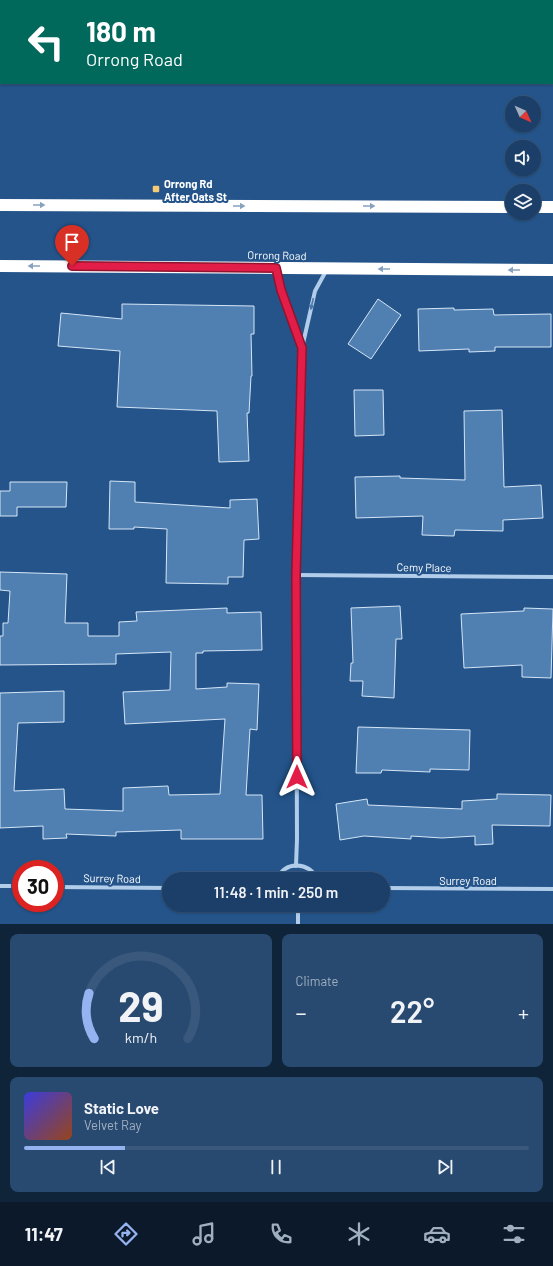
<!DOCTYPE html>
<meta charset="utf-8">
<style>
body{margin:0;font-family:Barlow,sans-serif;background:#284a71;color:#f1f3f6;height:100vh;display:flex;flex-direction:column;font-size:15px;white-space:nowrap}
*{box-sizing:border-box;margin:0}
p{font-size:13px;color:#a0afc0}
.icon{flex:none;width:22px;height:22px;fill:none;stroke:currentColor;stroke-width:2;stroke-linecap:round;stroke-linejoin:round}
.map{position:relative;height:924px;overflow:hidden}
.drawer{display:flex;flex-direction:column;gap:10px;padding:10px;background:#0f2339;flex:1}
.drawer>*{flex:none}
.top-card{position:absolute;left:0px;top:0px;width:553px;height:84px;box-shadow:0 1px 3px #0004,0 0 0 1px #39587c;background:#00695c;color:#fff;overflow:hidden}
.needle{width:26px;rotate:135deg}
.tools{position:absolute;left:505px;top:96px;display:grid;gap:8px}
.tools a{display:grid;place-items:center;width:36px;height:36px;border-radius:50%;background:#1b3f68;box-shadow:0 1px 3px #0004,0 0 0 1px #39587c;font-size:20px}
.speed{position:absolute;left:12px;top:860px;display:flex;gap:8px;font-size:20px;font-weight:700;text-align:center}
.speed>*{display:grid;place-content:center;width:52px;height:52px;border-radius:50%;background:#1b3f68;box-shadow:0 1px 3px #0004,0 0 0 1px #39587c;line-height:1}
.speed .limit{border:6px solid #d22;background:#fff;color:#111}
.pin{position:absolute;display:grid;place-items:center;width:34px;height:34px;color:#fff;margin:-41px -17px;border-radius:50% 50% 50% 0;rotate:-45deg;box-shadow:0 0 4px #0007}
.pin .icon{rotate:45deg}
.me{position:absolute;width:44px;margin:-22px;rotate:0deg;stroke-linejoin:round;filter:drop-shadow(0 0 3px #0008)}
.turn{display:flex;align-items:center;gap:14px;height:84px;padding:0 20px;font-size:18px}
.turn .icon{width:52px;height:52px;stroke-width:2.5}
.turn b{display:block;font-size:28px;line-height:34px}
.big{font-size:30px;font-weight:600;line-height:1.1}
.drawer .card{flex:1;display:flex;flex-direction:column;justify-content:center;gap:6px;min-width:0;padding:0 14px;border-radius:8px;background:#284a71}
.drawer .dial{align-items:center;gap:0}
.dial svg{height:104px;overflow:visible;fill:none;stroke:#39587c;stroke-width:7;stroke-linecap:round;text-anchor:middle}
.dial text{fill:#f1f3f6;stroke:none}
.song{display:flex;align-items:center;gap:12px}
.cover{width:48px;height:48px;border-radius:6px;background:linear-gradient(135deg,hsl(240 70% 55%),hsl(20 70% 35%))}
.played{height:4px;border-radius:2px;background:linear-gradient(90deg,#95b2f1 20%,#39587c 20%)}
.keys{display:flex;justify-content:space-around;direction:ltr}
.heat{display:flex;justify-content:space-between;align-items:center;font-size:22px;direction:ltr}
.drawer .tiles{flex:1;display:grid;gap:10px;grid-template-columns:1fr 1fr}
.card:last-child{grid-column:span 2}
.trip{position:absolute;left:162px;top:872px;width:228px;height:40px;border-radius:20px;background:#1b3f68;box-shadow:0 1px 3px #0004,0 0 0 1px #39587c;font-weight:600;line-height:40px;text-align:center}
.tab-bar{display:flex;height:64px;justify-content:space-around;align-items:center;background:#0b192a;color:#a0afc0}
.tab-bar .icon{width:28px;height:28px}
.tab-bar .on{color:#95b2f1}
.tab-bar b{font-size:18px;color:#f1f3f6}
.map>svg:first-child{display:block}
</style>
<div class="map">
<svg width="553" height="924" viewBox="0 0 553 924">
<rect width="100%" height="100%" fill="#24548a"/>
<g fill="#5080b2" stroke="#d5e6f7">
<path d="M378,299L401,315L371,359L348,344Z"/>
<path d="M122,304L254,306V334H251L252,376H251L249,413H247L249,461L219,462L217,411L117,407L120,351L58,346L61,313L122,319Z"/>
<path d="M454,308V310L493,309L494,315L551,314V347H495V351L469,352V349L419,351L418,309Z"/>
<path d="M354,390H383L384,435L355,436Z"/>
<path d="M502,410L504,487L541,485L543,518L503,520V531L455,530L454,536L422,535L423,516L356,518L355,477L400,476V478L465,480L464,411Z"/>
<path d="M110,481L135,482V502L230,508V500L257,499L259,539L244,540L243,577H228V584L166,583L167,529L134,527V529H109Z"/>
<path d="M10,482H67L66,507H17V516H0V491H10Z"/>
<path d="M0,572L67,574L65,623H88V636H119V622L137,621L136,612L227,608V613L261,612L262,650L203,651V653H196V689L227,687V683L259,684L257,730L250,729L246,795H262L263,839H181V830L116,832V836L66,834L67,838L43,839V826L0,828V693L64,691V722L18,723L14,791L64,789L65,809L123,811V788L168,786L169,795L220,794L225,719L125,724L123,692L170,690L171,652L116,654V664L0,665V636H3V623H8L10,591L0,590Z"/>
<path d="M400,606L402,639H396L394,698L362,696L363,681H350L351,663H353L351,608Z"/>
<path d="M524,608L553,609L551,678L522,677V665L464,668L461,614L524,611Z"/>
<path d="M358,727L470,730L469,770L430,769V772L382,770L381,773H356Z"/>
<path d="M497,794L551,795L550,826L492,825L493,844L475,845V836L442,838L411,836V839L364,836L340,840L336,804L367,799L368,805L462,809V801L497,799Z"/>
</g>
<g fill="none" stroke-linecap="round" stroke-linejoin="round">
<g stroke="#b1cdea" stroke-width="4">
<path d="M0,22H1"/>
<path d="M552,22H553"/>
<path d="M276,269L281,290L302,348"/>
<path d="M296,575L553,577"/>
<path d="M296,866L297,839L296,575L302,348L315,291L326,271"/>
<path d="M277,879C286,860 308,862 318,879"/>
<path d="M0,886H21"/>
<path d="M55,887L169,888"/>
<path d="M383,888L553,889"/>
<path d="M283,905C292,911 302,913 311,905"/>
<path d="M298,911V924"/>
</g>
<g stroke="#fff" stroke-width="12">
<path d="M0,205L512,207"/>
<path d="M534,207H553"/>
<path d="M0,266L553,270"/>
</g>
</g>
<defs><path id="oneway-solid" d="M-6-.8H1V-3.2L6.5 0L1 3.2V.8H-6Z"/></defs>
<g fill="#87a1bf">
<use href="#oneway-solid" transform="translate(39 205)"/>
<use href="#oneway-solid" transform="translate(239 206)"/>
<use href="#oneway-solid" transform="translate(369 206)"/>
<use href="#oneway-solid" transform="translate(34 266) rotate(-180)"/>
<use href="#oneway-solid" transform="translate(384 269) rotate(-180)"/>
<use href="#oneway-solid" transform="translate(514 270) rotate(-180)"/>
</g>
<use fill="#4e78a7" href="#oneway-solid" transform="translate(312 304) rotate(103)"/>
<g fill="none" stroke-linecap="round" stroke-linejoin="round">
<g stroke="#92132f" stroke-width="10">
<path id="route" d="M72,266L276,268L281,290L302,348L296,575L297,777"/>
</g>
<use href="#route" stroke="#e11d48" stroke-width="7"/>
</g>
<rect fill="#f4cb74" stroke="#24548a" stroke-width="1.5" x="152" y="185" width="8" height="8" rx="2"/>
<g text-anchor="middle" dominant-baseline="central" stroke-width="4" stroke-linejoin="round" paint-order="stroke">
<g font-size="11" font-weight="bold" fill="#fff" stroke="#24548a" text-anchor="start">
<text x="164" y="183">Orrong Rd<tspan x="164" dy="13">After Oats St</tspan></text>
</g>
<g font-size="11" fill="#fff" stroke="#24548a">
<text transform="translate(277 255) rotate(1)">Orrong Road</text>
<text transform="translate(424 567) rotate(1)">Cemy Place</text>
<text transform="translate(112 878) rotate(1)">Surrey Road</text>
<text x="468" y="880">Surrey Road</text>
</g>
</g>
</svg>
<div class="tools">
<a><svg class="needle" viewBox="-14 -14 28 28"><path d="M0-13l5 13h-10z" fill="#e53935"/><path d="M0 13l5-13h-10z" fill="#a0afc0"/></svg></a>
<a><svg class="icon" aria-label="sound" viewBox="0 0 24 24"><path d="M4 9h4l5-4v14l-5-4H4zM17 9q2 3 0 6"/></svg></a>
<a><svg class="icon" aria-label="layers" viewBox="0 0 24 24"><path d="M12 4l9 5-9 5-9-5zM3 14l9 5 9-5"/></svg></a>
</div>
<div class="speed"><div class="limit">30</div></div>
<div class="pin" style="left:72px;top:266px;background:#d93025"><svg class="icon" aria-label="arrive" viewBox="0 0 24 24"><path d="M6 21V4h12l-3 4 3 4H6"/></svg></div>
<svg class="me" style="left:297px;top:777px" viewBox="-20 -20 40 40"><path d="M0-17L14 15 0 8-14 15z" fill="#e11d48" stroke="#fff" stroke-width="4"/></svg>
<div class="trip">11:48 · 1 min · 250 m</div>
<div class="top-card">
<div class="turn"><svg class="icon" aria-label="left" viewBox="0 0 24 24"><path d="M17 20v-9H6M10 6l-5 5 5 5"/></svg><div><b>180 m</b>Orrong Road</div></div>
</div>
</div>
<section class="drawer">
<div class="tiles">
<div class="card dial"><svg viewBox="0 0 100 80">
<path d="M14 69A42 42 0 1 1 86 69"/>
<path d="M14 69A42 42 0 0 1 10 34" stroke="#95b2f1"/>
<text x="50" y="56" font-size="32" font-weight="700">29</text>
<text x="50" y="72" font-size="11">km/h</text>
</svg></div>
<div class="card"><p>Climate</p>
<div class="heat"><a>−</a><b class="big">22°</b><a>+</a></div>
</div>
<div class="card">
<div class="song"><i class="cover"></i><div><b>Static Love</b><p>Velvet Ray</p></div></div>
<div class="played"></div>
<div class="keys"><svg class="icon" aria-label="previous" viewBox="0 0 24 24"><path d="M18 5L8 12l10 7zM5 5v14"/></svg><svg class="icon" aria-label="pause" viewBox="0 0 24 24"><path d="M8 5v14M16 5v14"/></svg><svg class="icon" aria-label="next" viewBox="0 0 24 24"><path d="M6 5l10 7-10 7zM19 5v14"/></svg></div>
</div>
</div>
</section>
<nav class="tab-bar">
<b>11:47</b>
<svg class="icon on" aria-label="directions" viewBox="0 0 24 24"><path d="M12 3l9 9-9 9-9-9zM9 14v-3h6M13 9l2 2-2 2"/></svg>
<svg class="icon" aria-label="music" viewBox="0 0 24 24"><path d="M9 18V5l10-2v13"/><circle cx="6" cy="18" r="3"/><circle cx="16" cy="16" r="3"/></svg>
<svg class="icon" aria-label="phone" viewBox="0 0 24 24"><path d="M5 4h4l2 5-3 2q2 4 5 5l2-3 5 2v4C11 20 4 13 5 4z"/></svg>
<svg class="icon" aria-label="climate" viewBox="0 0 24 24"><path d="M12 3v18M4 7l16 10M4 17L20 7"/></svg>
<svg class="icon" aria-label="car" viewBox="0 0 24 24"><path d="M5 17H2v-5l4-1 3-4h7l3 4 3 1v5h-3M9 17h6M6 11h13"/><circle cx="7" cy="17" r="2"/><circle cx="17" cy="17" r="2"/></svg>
<svg class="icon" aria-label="filters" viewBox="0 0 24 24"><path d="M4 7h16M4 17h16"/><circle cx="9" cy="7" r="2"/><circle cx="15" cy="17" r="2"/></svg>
</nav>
